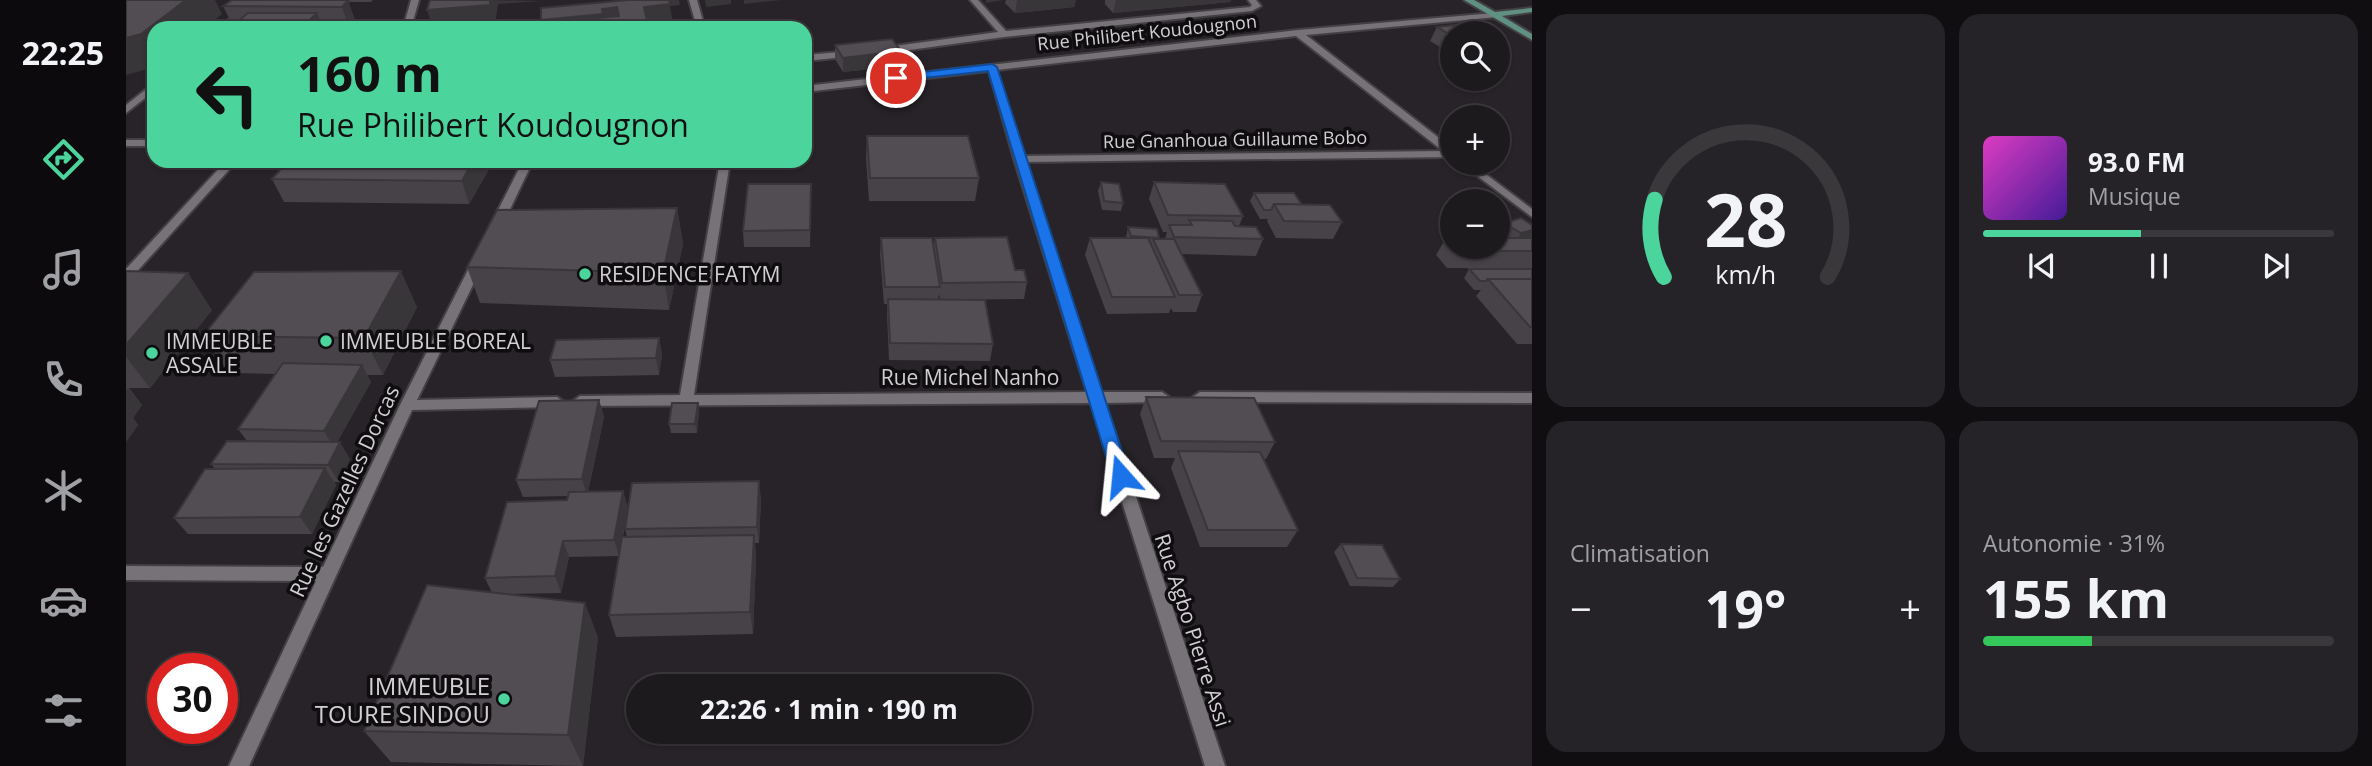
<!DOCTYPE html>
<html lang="fr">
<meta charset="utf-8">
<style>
body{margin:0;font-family:"Open Sans",sans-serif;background:#252327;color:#f1f3f6;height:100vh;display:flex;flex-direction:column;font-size:26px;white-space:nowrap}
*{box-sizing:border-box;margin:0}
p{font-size:23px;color:#a0a1a4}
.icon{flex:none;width:38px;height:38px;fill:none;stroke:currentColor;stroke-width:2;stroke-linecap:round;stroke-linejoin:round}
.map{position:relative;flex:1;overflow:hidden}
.side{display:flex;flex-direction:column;gap:14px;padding:14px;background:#100e10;width:840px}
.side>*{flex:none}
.guide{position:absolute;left:21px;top:21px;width:665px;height:147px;border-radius:21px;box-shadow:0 2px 5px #0004,0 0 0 2px #3b383c;background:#4bd49b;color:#111;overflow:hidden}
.controls{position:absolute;left:1314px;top:21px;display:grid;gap:14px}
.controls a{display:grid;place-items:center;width:70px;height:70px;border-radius:50%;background:#1d1a1e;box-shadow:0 2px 5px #0004,0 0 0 2px #3b383c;font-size:35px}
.speed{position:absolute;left:21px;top:653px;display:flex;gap:14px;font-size:35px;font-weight:700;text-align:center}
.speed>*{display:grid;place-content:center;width:91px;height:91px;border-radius:50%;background:#1d1a1e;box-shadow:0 2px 5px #0004,0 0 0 2px #3b383c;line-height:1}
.speed .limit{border:10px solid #d22;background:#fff;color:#111}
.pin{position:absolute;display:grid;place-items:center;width:60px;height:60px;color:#fff;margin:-30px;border:4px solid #fff;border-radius:50%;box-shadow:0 2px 7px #0007}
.me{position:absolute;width:77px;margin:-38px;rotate:342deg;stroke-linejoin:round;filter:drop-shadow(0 0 5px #0008)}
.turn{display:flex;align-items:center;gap:24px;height:147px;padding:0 35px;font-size:32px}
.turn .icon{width:91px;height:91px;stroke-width:2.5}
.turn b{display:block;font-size:49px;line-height:60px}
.big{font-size:52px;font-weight:700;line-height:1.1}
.side .widget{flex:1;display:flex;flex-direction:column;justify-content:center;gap:10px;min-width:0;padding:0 24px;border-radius:21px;background:#252327}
.side .dial{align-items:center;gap:0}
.dial svg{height:182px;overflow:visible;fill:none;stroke:#3b383c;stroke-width:7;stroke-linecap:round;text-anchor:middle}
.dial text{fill:#f1f3f6;stroke:none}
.song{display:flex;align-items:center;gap:21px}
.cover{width:84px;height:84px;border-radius:10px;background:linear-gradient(135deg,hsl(310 70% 55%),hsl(260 70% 35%))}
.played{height:7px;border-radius:4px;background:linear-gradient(90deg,#4bd49b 45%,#3b383c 45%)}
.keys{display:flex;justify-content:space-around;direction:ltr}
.heat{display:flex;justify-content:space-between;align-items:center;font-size:38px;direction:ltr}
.charge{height:10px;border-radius:5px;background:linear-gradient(90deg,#34c759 31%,#3b383c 0)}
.side .tiles{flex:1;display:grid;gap:14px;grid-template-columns:repeat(2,1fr)}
.trip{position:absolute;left:500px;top:674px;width:406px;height:70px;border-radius:35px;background:#1d1a1e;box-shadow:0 2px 5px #0004,0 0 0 2px #3b383c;font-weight:700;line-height:70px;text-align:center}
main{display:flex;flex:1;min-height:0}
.dock{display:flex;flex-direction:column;width:126px;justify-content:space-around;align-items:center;background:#0c0a0c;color:#a0a1a4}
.dock .icon{width:49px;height:49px}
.dock .selected{color:#4bd49b}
.dock b{font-size:32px;color:#f1f3f6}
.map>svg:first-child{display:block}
</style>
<main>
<nav class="dock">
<b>22:25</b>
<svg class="icon selected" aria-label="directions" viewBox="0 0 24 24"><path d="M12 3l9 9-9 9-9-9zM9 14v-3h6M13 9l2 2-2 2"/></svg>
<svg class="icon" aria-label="music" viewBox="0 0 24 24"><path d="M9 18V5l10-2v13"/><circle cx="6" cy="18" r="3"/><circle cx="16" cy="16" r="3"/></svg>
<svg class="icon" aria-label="phone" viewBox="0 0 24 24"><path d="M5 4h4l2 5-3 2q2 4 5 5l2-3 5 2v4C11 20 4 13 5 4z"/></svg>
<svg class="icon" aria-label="climate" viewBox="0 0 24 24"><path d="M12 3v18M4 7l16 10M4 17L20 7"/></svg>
<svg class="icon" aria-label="car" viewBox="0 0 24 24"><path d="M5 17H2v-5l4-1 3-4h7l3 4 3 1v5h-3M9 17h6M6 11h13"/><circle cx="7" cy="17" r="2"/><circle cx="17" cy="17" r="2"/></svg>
<svg class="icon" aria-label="filters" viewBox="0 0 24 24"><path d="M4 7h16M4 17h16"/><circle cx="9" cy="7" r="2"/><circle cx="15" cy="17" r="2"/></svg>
</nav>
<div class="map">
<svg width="1406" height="766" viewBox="0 0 1406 766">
<rect width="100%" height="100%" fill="#272328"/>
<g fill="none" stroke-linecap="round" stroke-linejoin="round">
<g stroke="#434043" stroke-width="4">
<g id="lane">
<path d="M126,0H135L102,28H93Z"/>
<path d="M28,83V91L0,113V105Z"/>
</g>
</g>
<g stroke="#434043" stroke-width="4">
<g id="street">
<path d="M285,0H293L285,28H277Z"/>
<path d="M563,0H571L579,28H571Z"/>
<path d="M844,0H852L880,31L1124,7L1126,5L1122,0H1130L1135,6L1126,11L878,37L754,54L750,51L754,48L872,32Z"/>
<path d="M1368,13H1371V17L1180,35L1326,148V157L899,162L975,392H1036L1043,397L1036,402L979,403L1099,766H1079L965,403L454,406L447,401L454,396L554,395L594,161H604L568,395L961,392L888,159L863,71L679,92V86L1172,30ZM1170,36L1317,151L897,156L871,70Z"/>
<path d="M726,51L730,54L729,56L679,61V55Z"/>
<rect x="0" y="140" width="28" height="6"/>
<path d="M100,161H111L4,279L0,280V269Z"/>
<path d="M397,161H407L376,226L374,228H366L364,226Z"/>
<path d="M1334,163H1345L1406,209V217Z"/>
<path d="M353,256L359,260L291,400L431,397L438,402L431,407L286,410L123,766H103L190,581L0,580V566L197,567L274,405L347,260Z"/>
<path d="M1074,392L1406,393V403L1074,402L1067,397Z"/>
</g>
</g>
<g stroke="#434043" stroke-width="4">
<path id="secondary" d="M1338,0H1348L1369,12L1406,8V12L1376,16L1406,34V40Z"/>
</g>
<use href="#lane" fill="#767277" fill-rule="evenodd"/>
<use href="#street" fill="#767277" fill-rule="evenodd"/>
<use href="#secondary" fill="#5f9081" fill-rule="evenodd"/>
</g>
<g fill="#474247">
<path d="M106,0H247L245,2H224L223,4L229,20L223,27H197L196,28H104L107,26L97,6Z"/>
<path d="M880,0H950L948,7L889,13L879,3Z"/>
<path d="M979,0H1105L1104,2L987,13L979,4Z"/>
<path d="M1311,27L1326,33V54L1304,41Z"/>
<path d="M709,45L775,51L774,66L717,72L709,59Z"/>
<path d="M741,136L853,178L849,201H743L740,158Z"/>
<path d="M162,161H365L366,164L343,204L158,202L146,179Z"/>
<path d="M975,182L997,203L995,211L976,210L972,191Z"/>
<path d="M1028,182L1117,216L1113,226L1137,239L1130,256L1056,254L1076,295L1070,312H1047L1045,308L1043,313L981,314L959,255L964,238H1000L1002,227L1033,238L1039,239L1041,232H1037L1023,199Z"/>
<path d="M685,184L684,247H618L617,231Z"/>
<path d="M1128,193L1176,205L1216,222L1207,239L1150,238L1141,221L1142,219H1134L1124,201Z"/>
<path d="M551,208L557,244L543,310L354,303L341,267Z"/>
<path d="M1378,223L1404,238H1406V268H1321L1310,255L1320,238H1326V247H1372L1382,238L1372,231Z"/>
<path d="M755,238L807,249L809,238L889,270L901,282L898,299L814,300L813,294L812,300L867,344L864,361L763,360L761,316V304H758L754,254Z"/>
<path d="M1343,269H1406V344H1391L1350,296L1355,290H1348L1338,278Z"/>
<path d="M0,271L86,310L24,388H3L16,405L7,418L12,425L0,442Z"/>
<path d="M291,307L257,375H241L245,382L211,442L224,459L213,482H208L210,485L186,534H62L48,518L89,469L85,464L121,441L112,429L150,374L103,373L77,336Z"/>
<path d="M533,338L536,355L533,375L429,377L424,360Z"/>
<path d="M1020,397L1149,442L1140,459H1138L1172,530L1161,547H1074L1045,468L1049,458H1028L1014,414Z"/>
<path d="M473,400L478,417L462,492L497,491L502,508L497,537H501L499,529L635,498L633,543H629L630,558L627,634L490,637L483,615L493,556L443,557L435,593L376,594L472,637L457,766L265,762L238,731L366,593L359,578L441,500L442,496L397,497L390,480Z"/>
<path d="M573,411L571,433H545L543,424Z"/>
<path d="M1215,544L1274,579L1267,587L1224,586L1208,552Z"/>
</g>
<g fill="#393639">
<path d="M60,0H89L96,14L79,28H28V57L15,34Z"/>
<path d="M198,0H223L224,2L223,4L229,20L223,27L216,7Z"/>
<path d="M364,0L416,1L372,4L369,25L307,28L301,10Z"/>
<path d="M490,0H553L554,5L544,6L547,24L521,27L492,10L495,27L417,28L415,20L476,9L491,7Z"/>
<path d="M579,0H605V4L580,7Z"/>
<path d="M618,0H655L618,4Z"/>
<path d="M860,0H877L860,3Z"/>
<path d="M891,0H950L948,7L889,13Z"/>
<path d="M990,0H1105L1104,2L987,13Z"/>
<path d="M191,13L197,27L196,28H175Z"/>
<path d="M517,25L518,28H499L498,26Z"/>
<path d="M15,34L28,57V67L0,75V38Z"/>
<path d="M775,51L774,66L717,72V58Z"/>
<path d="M347,161H365L366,164L343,204L336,181Z"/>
<path d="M551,208L557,244L543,310L537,273Z"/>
<path d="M1406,230V237L1389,242L1395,233Z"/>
<path d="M275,271L291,307L257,375L238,338Z"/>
<path d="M62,273L86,310L24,388L0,357V345Z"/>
<path d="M533,338L536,355L533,375L530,358Z"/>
<path d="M236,365L245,382L208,448L198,431Z"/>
<path d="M2,388L16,405L7,418L12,425L0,442V391Z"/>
<path d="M473,400L478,417L461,496L456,479Z"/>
<path d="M572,403L573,411L571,433L569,424Z"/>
<path d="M214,442L224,459L213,482L202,465Z"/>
<path d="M199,468L210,485L186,534L174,517Z"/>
<path d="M633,481L635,498L633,543L631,527Z"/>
<path d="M497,491L502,508L493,556L488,540Z"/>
<path d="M628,535L630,558L627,634L624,612Z"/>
<path d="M437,541L443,557L435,593L429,576Z"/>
<path d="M459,603L472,637L457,766L442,735Z"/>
</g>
<g fill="#524d52" stroke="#393639" stroke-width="2">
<path d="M0,0H60L15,34L0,38Z"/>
<path d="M106,0H222L216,7L97,6Z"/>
<path d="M304,0H364V5L301,10Z"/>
<path d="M502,0H543L544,4L518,7L521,21L539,19L542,27L518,28L517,25L498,26L499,28H460L459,19L493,16L491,7L476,9L477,14L415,20V8Z"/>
<path d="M122,13H191L175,28H104Z"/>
<path d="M375,20V28H306V26Z"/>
<path d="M1346,23L1363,33H1326V36L1311,27Z"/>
<path d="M766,39L775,51L717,58L709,45Z"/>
<path d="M741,136H842L853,178H744Z"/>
<path d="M162,161H347L336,181L146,179Z"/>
<path d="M975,182L993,184L997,203L978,201Z"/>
<path d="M1028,182L1099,184L1117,216L1042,215Z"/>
<path d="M622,184H685L684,230L617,231Z"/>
<path d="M1128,193H1168L1176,205L1148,204L1145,210H1138Z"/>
<path d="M1148,204L1204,205L1216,222L1158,221Z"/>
<path d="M551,208L537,273L341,267L371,210Z"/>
<path d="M1395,218L1406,225V230L1395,233L1378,223Z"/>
<path d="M1063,220L1106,221L1109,226L1130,227L1137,239L1048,237L1043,225H1066Z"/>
<path d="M1002,227L1031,229L1033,238L1005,236Z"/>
<path d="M881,237L889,270H898L901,282L816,283L809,238Z"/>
<path d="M755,238H806L814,287H759Z"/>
<path d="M964,238H1022L1049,297H986Z"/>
<path d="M1320,238H1326V246Z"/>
<path d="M1372,238H1406V251H1331L1327,247H1372Z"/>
<path d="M1027,239H1048L1076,295H1053Z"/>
<path d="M1343,269H1406V279H1362L1360,281H1354Z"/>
<path d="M0,271L62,273L0,345Z"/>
<path d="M275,271L238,338L77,336L128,272Z"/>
<path d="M1362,279H1406V327H1404Z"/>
<path d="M762,299L859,300L867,344L764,343Z"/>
<path d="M533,338L530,358L424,360L430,340Z"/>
<path d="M157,363L236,365L198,431L112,429Z"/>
<path d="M1020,397L1128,398L1149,442L1035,441Z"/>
<path d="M473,400L456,479L390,480L413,401Z"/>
<path d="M546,403H572L569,424H543Z"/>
<path d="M101,441L214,442L202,465L85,464Z"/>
<path d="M1052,451L1134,452L1172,530H1082Z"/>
<path d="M199,468L174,517L48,518L79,469Z"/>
<path d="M633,481L631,527L499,529L506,483Z"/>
<path d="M497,491L488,540L437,541L429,576L359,578L381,502L441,500L443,492Z"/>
<path d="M628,535L624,612L483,615L496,537Z"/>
<path d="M1215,544L1256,545L1274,579L1231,578Z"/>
<path d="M301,585L459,603L442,735L238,731Z"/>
</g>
<path fill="#1a73e8" stroke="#114b97" stroke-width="2" d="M866,64L871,67L1004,476L1001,481H989L986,476L862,71L770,81L765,78L770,75Z"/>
<g fill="#4bd49b" stroke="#0f0d0f" stroke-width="2.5">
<circle cx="459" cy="274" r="7"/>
<circle cx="200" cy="341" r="7"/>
<circle cx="26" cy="353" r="7"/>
<circle cx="378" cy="699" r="7"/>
</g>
<g text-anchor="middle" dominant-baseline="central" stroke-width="7" stroke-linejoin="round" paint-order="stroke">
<g font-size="18" fill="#d3d0d3" stroke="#0f0d0f">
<text transform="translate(1021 32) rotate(-6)">Rue Philibert Koudougnon</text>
<text transform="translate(1109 139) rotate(-1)">Rue Gnanhoua Guillaume Bobo</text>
</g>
<g font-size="21" fill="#d3d0d3" stroke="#0f0d0f" text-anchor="start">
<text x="473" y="274">RESIDENCE FATYM</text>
<text x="40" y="341">IMMEUBLE<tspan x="40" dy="24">ASSALE</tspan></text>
<text x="214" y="341">IMMEUBLE BOREAL</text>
</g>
<g font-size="21" fill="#d3d0d3" stroke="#0f0d0f">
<text x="844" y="377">Rue Michel Nanho</text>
<text transform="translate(218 491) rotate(-65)">Rue les Gazelles Dorcas</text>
<text transform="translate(1067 630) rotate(72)">Rue Agbo Pierre Assi</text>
</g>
<g font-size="24" fill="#d3d0d3" stroke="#0f0d0f" text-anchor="end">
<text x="364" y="685">IMMEUBLE<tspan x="364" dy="28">TOURE SINDOU</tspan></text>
</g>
</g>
</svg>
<div class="controls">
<a><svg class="icon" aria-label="search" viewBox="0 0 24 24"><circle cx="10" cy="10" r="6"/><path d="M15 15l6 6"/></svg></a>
<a>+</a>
<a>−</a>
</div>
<div class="speed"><div class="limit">30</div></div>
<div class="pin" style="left:770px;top:78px;background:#d93025"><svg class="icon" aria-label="arrive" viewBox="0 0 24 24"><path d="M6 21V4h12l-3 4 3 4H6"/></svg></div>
<svg class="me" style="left:995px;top:476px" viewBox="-20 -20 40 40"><path d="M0-17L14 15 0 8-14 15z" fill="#1a73e8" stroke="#fff" stroke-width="4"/></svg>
<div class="trip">22:26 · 1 min · 190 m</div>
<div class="guide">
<div class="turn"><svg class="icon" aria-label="left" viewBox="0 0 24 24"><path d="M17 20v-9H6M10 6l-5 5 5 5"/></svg><div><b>160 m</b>Rue Philibert Koudougnon</div></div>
</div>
</div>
<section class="side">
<div class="tiles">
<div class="widget dial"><svg viewBox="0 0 100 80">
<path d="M14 69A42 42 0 1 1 86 69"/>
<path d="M14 69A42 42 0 0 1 10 35" stroke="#4bd49b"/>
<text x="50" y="56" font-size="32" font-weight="700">28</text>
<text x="50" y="72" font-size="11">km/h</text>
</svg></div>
<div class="widget">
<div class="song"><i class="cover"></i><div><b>93.0 FM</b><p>Musique</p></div></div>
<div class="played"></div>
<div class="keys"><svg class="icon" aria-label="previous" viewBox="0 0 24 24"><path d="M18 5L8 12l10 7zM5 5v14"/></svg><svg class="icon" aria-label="pause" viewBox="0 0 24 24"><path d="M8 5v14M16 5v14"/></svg><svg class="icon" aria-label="next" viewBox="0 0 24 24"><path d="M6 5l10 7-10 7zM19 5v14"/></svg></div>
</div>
<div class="widget"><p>Climatisation</p>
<div class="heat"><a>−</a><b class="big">19°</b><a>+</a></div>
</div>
<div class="widget"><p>Autonomie · 31%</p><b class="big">155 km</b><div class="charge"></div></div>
</div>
</section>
</main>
